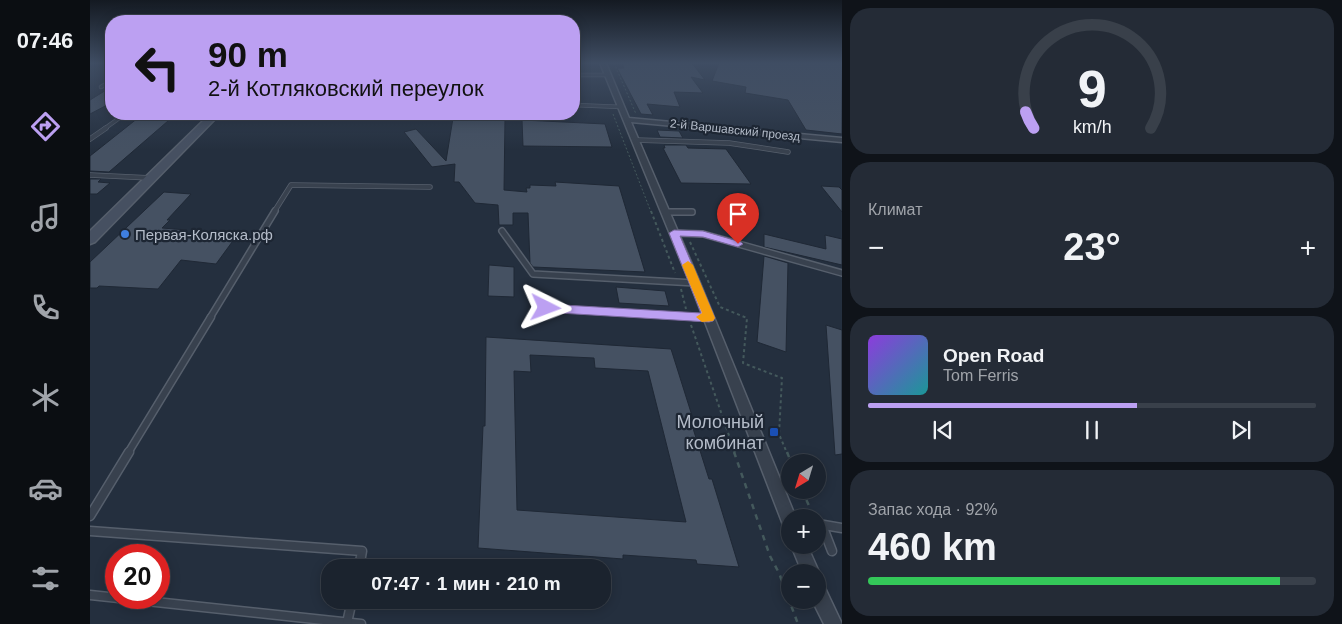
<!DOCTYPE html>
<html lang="ru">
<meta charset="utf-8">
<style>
body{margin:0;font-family:Helvetica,sans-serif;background:#242b36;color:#f1f3f6;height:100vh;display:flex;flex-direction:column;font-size:19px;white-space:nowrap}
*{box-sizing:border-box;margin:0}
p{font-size:16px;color:#a0a4aa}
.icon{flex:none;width:28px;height:28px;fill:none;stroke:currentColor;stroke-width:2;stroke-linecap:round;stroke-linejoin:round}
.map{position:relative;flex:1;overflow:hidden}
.panel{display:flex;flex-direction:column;gap:8px;padding:8px;background:#0f1319;width:500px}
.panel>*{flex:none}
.top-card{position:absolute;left:15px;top:15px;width:475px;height:105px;border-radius:20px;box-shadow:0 2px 12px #0003,0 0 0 1px #39404a;background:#bca0f2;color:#111;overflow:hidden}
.needle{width:32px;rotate:218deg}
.tools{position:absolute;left:691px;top:454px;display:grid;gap:10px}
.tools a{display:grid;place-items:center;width:45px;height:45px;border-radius:50%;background:#1b232e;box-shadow:0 2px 12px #0003,0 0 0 1px #39404a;font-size:25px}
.speed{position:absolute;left:15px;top:544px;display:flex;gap:10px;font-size:25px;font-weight:700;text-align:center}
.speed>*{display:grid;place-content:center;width:65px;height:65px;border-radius:50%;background:#1b232e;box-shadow:0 2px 12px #0003,0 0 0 1px #39404a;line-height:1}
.speed .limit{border:8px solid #d22;background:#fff;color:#111}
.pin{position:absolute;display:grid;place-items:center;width:42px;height:42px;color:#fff;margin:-51px -21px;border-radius:50% 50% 50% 0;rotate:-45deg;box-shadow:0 0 5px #0007}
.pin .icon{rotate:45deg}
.me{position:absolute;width:55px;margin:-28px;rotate:93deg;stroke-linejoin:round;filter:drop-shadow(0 0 4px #0008)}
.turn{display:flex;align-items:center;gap:18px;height:105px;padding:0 20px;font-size:22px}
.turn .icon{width:65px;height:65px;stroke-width:2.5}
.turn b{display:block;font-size:35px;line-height:42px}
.big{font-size:38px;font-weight:800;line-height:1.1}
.panel .card{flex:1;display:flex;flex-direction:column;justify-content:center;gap:8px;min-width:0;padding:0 18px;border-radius:20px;background:#242b36}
.panel .dial{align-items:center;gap:0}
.dial svg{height:130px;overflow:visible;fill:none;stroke:#39404a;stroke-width:7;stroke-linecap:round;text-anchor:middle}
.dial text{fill:#f1f3f6;stroke:none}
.song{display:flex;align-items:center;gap:15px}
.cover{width:60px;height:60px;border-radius:8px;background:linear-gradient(135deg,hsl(270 70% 55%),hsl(180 70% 35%))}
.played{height:5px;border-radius:2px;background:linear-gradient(90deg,#bca0f2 60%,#39404a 60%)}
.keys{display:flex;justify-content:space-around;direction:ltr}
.heat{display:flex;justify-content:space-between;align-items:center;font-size:28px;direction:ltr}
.charge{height:8px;border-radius:4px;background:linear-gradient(90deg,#34c759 92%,#39404a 0)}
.trip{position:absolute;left:231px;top:559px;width:290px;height:50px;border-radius:20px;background:#1b232e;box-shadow:0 2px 12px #0003,0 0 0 1px #39404a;font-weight:800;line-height:50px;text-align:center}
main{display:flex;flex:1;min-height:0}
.menu{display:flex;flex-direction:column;width:90px;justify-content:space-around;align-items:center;background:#0b0e12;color:#a0a4aa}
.menu .icon{width:35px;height:35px}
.menu .active{color:#bca0f2}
.menu b{font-size:22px;color:#f1f3f6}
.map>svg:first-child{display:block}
</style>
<main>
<nav class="menu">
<b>07:46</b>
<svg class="icon active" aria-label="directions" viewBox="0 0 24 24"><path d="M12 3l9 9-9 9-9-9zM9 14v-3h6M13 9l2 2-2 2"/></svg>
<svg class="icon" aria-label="music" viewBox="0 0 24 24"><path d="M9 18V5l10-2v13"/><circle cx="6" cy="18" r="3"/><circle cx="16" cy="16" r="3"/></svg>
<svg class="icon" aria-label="phone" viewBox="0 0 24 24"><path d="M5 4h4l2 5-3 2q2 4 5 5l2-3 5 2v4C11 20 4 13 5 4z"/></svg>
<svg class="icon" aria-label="climate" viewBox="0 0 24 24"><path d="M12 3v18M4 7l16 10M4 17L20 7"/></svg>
<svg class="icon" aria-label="car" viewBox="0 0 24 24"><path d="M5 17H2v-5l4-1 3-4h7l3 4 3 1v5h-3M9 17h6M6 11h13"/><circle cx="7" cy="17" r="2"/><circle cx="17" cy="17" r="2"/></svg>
<svg class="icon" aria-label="filters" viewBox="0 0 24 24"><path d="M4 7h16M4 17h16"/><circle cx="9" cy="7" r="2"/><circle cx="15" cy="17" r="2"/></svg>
</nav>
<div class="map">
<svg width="752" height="624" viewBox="0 0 752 624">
<rect width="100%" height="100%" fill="#242f3e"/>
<g fill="#455162" stroke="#1f2835" fill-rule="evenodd">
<path d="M532,63H602L615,80L601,77L613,93L584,92L590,107L557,104L563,115L551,114L527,68H534Z"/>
<path d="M629,63H752V134L716,130L698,100L655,93L656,87L622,81Z"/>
<path d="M21,87V103L0,114V100Z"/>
<path d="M53,114H86L19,172L0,171V156Z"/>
<path d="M363,118L415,119L414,190L437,192L436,188H440V185L466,186L465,182L529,186L555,272L443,267L440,263L438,213H423V225H409L408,205L385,203L369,182H364L365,164L342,167L314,132L326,129L356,161Z"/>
<path d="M432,120L515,124L522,147L433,146Z"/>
<path d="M567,130L589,131L593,138L570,137Z"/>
<path d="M574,145H596L598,148L636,149L661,184L591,183L573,148H575Z"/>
<path d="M0,179H11L8,182L20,183L7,194H0Z"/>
<path d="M731,186L749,187L752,190V212Z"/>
<path d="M74,192L101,194L77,220H80L72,228L97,230L94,234L145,238L126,264L91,260L68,289L9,286L7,288H0V262Z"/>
<path d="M674,234L736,249L735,235L752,239V265L674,247Z"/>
<path d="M674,256L698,263L696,352L667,342Z"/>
<path d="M399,265L424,267V297L398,296Z"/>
<path d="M526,287L575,291L579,306L529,303Z"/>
<path d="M736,325L752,330V454L745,455Z"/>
<path d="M396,337L581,349L604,422H601L619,479H622L649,567L607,564L606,560L533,555V559L388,548L393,426H395ZM440,355L504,358L505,368L558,371L596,522L427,510L424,371L441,372Z"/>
</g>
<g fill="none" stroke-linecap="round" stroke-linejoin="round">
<g stroke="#565f6c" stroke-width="4.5">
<g id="lane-far4">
<path d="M484,75H518"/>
<path d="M11,87L21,81"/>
<path d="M484,105L532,107"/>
<path d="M14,129L35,114"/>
</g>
</g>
<g stroke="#565f6c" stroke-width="5.5">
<g id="lane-far3">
<path d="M0,139L16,128"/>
<path d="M546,140L639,143L698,152"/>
<path d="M0,175L61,178"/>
<path d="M184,212L201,185L340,187"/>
<path d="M576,212H602"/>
</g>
</g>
<g stroke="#565f6c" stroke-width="8">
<g id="lane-far2">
<path d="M576,212H602"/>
<path d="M412,231L443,274L605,283"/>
<path d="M584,233L613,234L752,273"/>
<path d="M456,308L619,318"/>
<path d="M120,318L185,211"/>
</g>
</g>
<g stroke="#565f6c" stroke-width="9">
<g id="lane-far1">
<path d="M603,317L619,318"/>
<path d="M38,453L121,317"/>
</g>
</g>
<g stroke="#565f6c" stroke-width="11">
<g id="lane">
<path d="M0,516L39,452"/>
<path d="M728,524L752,528"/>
<path d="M732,525L742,551"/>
<path d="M0,531L272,551L269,568"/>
<path d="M0,595L271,624"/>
<path d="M257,623L262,600"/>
</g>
</g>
<g stroke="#565f6c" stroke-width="3">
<g id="street">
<path d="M510,63H516L539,118L752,138V142L541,122L610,283L706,518H700V530L694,528L692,522L600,283Z"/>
<path d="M701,545H717L729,572L728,575V572H712Z"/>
<path d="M728,583L734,586L752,624H734L722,600H728Z"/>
</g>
</g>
<g stroke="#565f6c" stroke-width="3">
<path id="secondary" d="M120,114H130L5,242L0,244V231Z"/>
</g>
<g stroke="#44595c" stroke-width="1" stroke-dasharray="2 2" stroke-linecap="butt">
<path d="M524,63L546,114"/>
<path d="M523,114L561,212"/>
</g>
<g stroke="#44595c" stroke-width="2" stroke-dasharray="3 3" stroke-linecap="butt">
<path d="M561,211L585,273"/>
<path d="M600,242L630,307L657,318L653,363L692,378L689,434L697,453"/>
<path d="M591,289L596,309"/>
<path d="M601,325L645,453"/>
</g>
<g stroke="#44595c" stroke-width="2.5" stroke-dasharray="5.5 5.5" stroke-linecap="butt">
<path d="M644,452L680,556L689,573L708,624"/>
<path d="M697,452L701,462"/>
<path d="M712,490L723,515"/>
</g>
<use href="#lane-far4" stroke="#38414e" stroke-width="3"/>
<use href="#lane-far3" stroke="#38414e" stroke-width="4"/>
<use href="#lane-far2" stroke="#38414e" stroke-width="5"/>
<use href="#lane-far1" stroke="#38414e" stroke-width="6"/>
<use href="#lane" stroke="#38414e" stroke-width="8"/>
<use href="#street" fill="#38414e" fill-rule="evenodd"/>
<use href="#secondary" fill="#465061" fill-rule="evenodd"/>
</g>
<linearGradient id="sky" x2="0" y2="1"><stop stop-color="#141a22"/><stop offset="0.42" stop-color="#3f4d63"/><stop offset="1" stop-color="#3f4d63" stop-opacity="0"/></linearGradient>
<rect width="752" height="150" fill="url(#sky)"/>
<path fill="#bca0f2" stroke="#7a689d" d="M584,230L613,231L651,242L653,244L648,247L613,237L590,236L625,318L623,321L619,322L452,312L450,308L452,305L456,304L611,313L579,233Z"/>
<path fill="#f59e0b" d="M598,261L603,265L625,318L623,321L612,322L606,317L612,313L592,265Z"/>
<circle fill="#3f7fe0" stroke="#1d2633" stroke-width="2" cx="35" cy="234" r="5"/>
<rect fill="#1a4fb4" stroke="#1d2633" stroke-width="2" x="679" y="427" width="10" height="10" rx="2.5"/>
<g text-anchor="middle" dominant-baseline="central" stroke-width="4.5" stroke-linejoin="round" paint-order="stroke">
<g font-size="12" fill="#b4bcc9" stroke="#1d2633">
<text transform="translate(645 130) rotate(6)">2-й Варшавский проезд</text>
</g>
<g font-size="15" fill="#b4bcc9" stroke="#1d2633" text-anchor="start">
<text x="45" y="234">Первая-Коляска.рф</text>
</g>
<g font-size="18" fill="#b4bcc9" stroke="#1d2633" text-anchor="end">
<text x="674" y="422">Молочный<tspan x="674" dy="21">комбинат</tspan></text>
</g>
</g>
</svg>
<div class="tools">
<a><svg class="needle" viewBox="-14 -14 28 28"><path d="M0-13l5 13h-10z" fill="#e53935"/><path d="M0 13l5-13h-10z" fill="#a0a4aa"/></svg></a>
<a>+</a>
<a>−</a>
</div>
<div class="speed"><div class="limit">20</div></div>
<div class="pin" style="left:648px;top:244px;background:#d93025"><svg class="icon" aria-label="arrive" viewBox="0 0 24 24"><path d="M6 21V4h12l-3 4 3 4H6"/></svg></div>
<svg class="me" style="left:456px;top:308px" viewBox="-20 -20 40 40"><path d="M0-17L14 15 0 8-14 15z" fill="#bca0f2" stroke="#fff" stroke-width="4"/></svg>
<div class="trip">07:47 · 1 мин · 210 m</div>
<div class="top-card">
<div class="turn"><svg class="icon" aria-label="left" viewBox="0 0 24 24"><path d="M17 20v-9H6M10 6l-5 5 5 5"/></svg><div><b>90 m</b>2-й Котляковский переулок</div></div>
</div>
</div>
<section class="panel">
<div class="card dial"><svg viewBox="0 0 100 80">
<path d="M14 69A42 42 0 1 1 86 69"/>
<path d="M14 69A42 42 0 0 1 9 59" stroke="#bca0f2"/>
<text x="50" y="56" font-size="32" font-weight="700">9</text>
<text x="50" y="72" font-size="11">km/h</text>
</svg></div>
<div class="card"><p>Климат</p>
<div class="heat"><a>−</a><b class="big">23°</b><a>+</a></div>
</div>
<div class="card">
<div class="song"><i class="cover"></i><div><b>Open Road</b><p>Tom Ferris</p></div></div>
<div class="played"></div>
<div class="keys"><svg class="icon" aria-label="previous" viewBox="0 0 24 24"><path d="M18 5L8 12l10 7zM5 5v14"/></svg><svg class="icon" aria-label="pause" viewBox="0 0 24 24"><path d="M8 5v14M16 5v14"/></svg><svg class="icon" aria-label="next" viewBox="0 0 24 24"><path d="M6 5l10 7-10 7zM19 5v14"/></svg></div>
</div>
<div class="card"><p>Запас хода · 92%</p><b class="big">460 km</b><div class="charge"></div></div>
</section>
</main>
